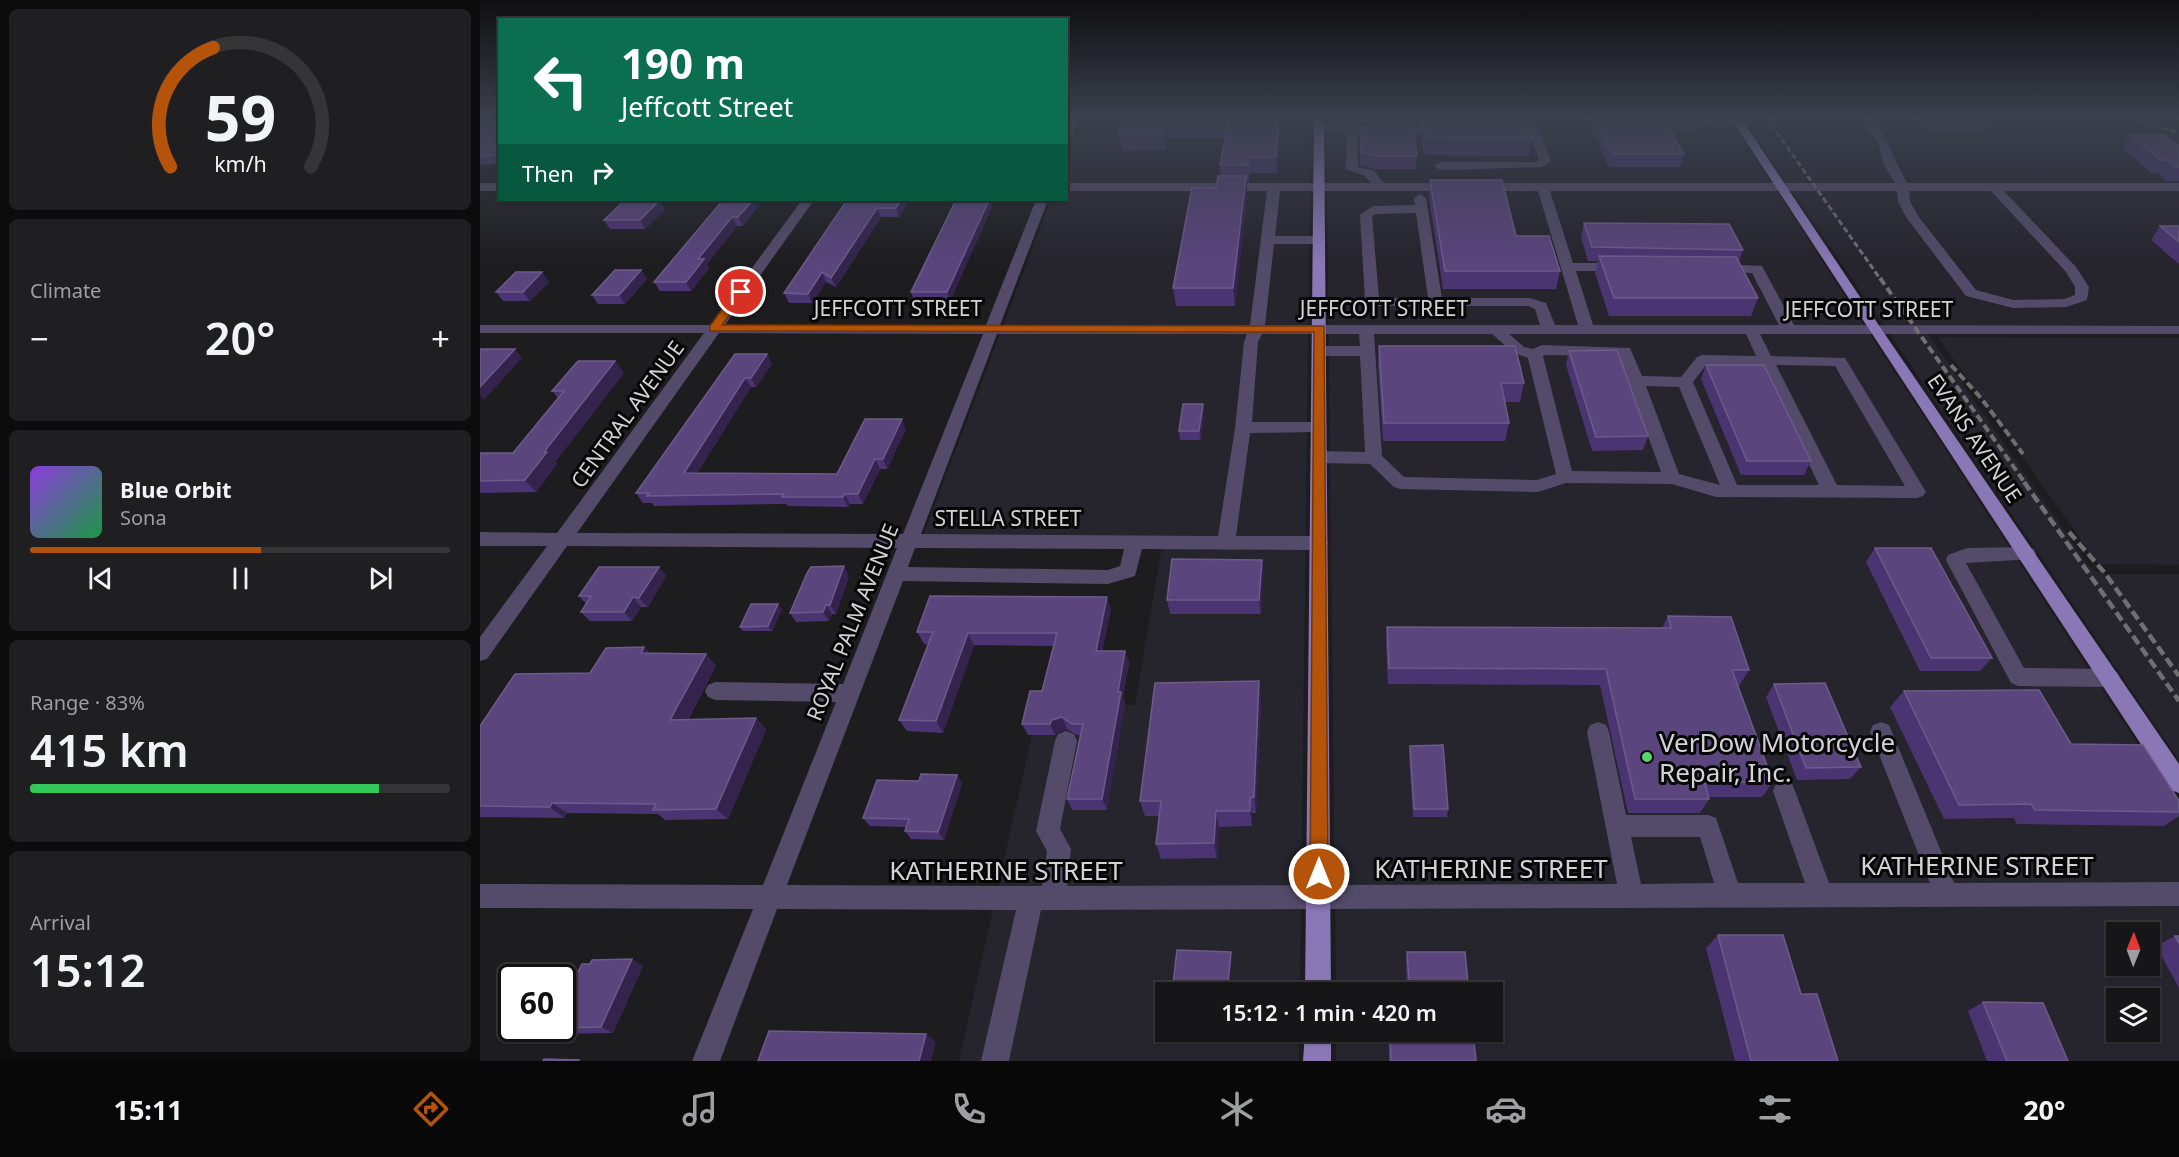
<!DOCTYPE html>
<meta charset="utf-8">
<style>
body{margin:0;font-family:"Noto Sans",sans-serif;background:#1f1e20;color:#f1f3f6;height:100vh;display:flex;flex-direction:column;font-size:22px;white-space:nowrap}
*{box-sizing:border-box;margin:0}
p{font-size:20px;color:#9e9fa1}
.icon{flex:none;width:33px;height:33px;fill:none;stroke:currentColor;stroke-width:2;stroke-linecap:round;stroke-linejoin:round}
.map{position:relative;flex:1;overflow:hidden}
.panel{display:flex;flex-direction:column;gap:9px;padding:9px;background:#0c0c0d;width:480px}
.panel>*{flex:none}
.guide{position:absolute;left:18px;top:18px;width:570px;height:183px;border-radius:0px;box-shadow:0 2px 4px #0004,0 0 0 2px #353436;background:#0b6e4f;color:#fff;overflow:hidden}
.needle{width:39px;rotate:1deg}
.buttons{position:absolute;left:1626px;top:922px;display:grid;gap:12px}
.buttons a{display:grid;place-items:center;width:54px;height:54px;border-radius:0px;background:#161517;box-shadow:0 2px 4px #0004,0 0 0 2px #353436;font-size:30px}
.speed{position:absolute;left:18px;top:964px;display:flex;gap:12px;font-size:30px;font-weight:700;text-align:center}
.speed>*{display:grid;place-content:center;width:78px;height:78px;border-radius:50%;background:#161517;box-shadow:0 2px 4px #0004,0 0 0 2px #353436;line-height:1}
.speed .limit{border:3px solid #111;border-radius:9px;background:#fff;color:#111}
.pin{position:absolute;display:grid;place-items:center;width:51px;height:51px;color:#fff;margin:-26px;border:3px solid #fff;border-radius:50%;box-shadow:0 2px 6px #0007}
.me{position:absolute;width:66px;margin:-33px;rotate:0deg;stroke-linejoin:round;filter:drop-shadow(0 0 4px #0008)}
.turn{display:flex;align-items:center;gap:21px;height:126px;padding:0 24px;font-size:27px}
.turn .icon{width:78px;height:78px;stroke-width:2.5}
.turn b{display:block;font-size:42px;line-height:51px}
.then{display:flex;align-items:center;height:57px;padding:0 24px;background:#0003;gap:12px;font-size:22px}
.big{font-size:45px;font-weight:600;line-height:1.1}
.panel .card{flex:1;display:flex;flex-direction:column;justify-content:center;gap:9px;min-width:0;padding:0 21px;border-radius:9px;background:#1f1e20}
.panel .dial{align-items:center;gap:0}
.dial svg{height:156px;overflow:visible;fill:none;stroke:#353436;stroke-width:7;stroke-linecap:round;text-anchor:middle}
.dial text{fill:#f1f3f6;stroke:none}
.song{display:flex;align-items:center;gap:18px}
.cover{width:72px;height:72px;border-radius:9px;background:linear-gradient(135deg,hsl(270 70% 55%),hsl(140 70% 35%))}
.played{height:6px;border-radius:3px;background:linear-gradient(90deg,#b45309 55%,#353436 55%)}
.keys{display:flex;justify-content:space-around;direction:ltr}
.heat{display:flex;justify-content:space-between;align-items:center;font-size:33px;direction:ltr}
.charge{height:9px;border-radius:4px;background:linear-gradient(90deg,#34c759 83%,#353436 0)}
.trip{position:absolute;left:675px;top:982px;width:348px;height:60px;border-radius:0px;background:#161517;box-shadow:0 2px 4px #0004,0 0 0 2px #353436;font-weight:600;line-height:60px;text-align:center}
.tabs{display:flex;height:96px;justify-content:space-around;align-items:center;background:#090809;color:#9e9fa1}
.tabs .icon{width:42px;height:42px}
.tabs .current{color:#b45309}
.tabs b{font-size:27px;color:#f1f3f6}
main{display:flex;flex:1;min-height:0}
.map>svg:first-child{display:block}
</style>
<main>
<section class="panel">
<div class="card dial"><svg viewBox="0 0 100 80">
<path d="M14 69A42 42 0 1 1 86 69"/>
<path d="M14 69A42 42 0 0 1 36 8" stroke="#b45309"/>
<text x="50" y="56" font-size="32" font-weight="700">59</text>
<text x="50" y="72" font-size="11">km/h</text>
</svg></div>
<div class="card"><p>Climate</p>
<div class="heat"><a>−</a><b class="big">20°</b><a>+</a></div>
</div>
<div class="card">
<div class="song"><i class="cover"></i><div><b>Blue Orbit</b><p>Sona</p></div></div>
<div class="played"></div>
<div class="keys"><svg class="icon" aria-label="previous" viewBox="0 0 24 24"><path d="M18 5L8 12l10 7zM5 5v14"/></svg><svg class="icon" aria-label="pause" viewBox="0 0 24 24"><path d="M8 5v14M16 5v14"/></svg><svg class="icon" aria-label="next" viewBox="0 0 24 24"><path d="M6 5l10 7-10 7zM19 5v14"/></svg></div>
</div>
<div class="card"><p>Range · 83%</p><b class="big">415 km</b><div class="charge"></div></div>
<div class="card"><p>Arrival</p><b class="big">15:12</b></div>
</section>
<div class="map">
<svg width="1699" height="1061" viewBox="0 0 1699 1061">
<rect width="100%" height="100%" fill="#1d1c1f"/>
<g fill="#26242d" fill-rule="evenodd">
<path d="M602,117H831L820,993H686V1032H819V1061H479L558,708L655,705L682,547L440,544L571,200H586L587,158Z"/>
<path d="M846,117H1248L1699,807V1061H856V1032H1012V993H856ZM1636,933H1670V966H1636ZM1636,999H1670V1032H1636Z"/>
<path d="M1262,117H1699V333H1450L1449,335L1607,564L1617,572L1624,574H1699V760Z"/>
<path d="M1458,337L1699,338V565L1618,564Z"/>
</g>
<g fill="none" stroke-linecap="round" stroke-linejoin="round">
<g fill="#534b69" fill-rule="evenodd">
<path d="M590,117H600L592,137L586,140V124Z"/>
<path d="M1044,117H1054L1071,161L1063,167L960,170L954,166L960,162H1056L1059,160Z"/>
<path d="M1212,117L1258,118L1263,121C1253,129 1220,127 1212,117Z"/>
<path d="M1374,117H1386C1409,133 1413,160 1427,183H1699V191H1524L1596,267L1609,287L1607,300L1586,307L1533,308L1486,296L1426,217L1418,201L1417,191H1070L1093,263H1140L1147,267L1140,271H1096L1113,325H1299L1272,273L1235,271L1233,268L1240,264L1282,266L1314,325L1699,326V334H1280L1291,356L1365,358L1446,492L1443,496L1437,498L1236,497L1192,484L1086,483L1058,492L920,489L914,487L890,464L839,463L833,461L831,457L833,453L839,451L885,452L880,356H840L833,351L840,346H880L879,334H782L778,342L772,422H839L845,423L847,427L845,431L839,432L770,433L756,536H839L845,538L848,543L845,548L839,550L662,549L655,576L628,584L423,581L307,885L562,886L567,851L556,831L575,741L578,734L586,731L594,734L597,741L580,829L591,849L587,886L1137,884L1107,732L1110,725L1118,722L1126,725L1129,732L1146,815H1228L1236,818L1258,883H1325L1293,791L1296,784L1304,781L1312,784L1315,791L1349,883H1450L1390,732L1393,725L1401,722L1409,725L1412,732L1474,883L1699,882V906L561,910L529,1061H501L536,910L297,909L240,1061H212L273,909L0,908V884L283,885L356,702L235,700L228,697L225,691L228,685L235,682L363,684L417,548L87,546L7,659L0,661V637L67,546H0V532L77,533L224,333H0V325H230L322,200H334L245,325H506L556,200H568L520,325H770L787,191H586V183H891L885,176L866,169V132L835,130V126L839,125L970,129V133L966,134L877,132L878,167L893,170L904,183H1415L1404,165L1398,142ZM800,191H1058L1098,325H1075L1066,303L1050,298H962L946,198L940,194L934,198L935,205L893,206L880,215L885,300L887,303L899,306H949L952,316L957,317L964,313L963,306H1048L1055,309L1060,325H785L794,244H840L846,240L840,236H795ZM1429,191H1511L1586,272L1595,287V295L1584,299L1533,300L1496,290L1438,216L1430,201ZM936,213L948,298H899L892,216L896,214ZM239,333L503,334L423,534L97,533ZM517,334H767L764,342L755,428L738,536L441,534ZM894,334H1012L1034,353L1048,358L1076,474L1057,480L924,477L902,456ZM1029,334H1266L1276,356L1222,355L1217,357L1201,377L1162,376L1150,348L1062,345L1053,349L1044,347ZM1065,355L1139,356L1181,472L1092,471L1063,356ZM1226,365H1281L1339,485H1257L1213,382ZM1296,365L1355,366L1425,486L1357,485ZM1166,386L1199,387L1240,485L1199,474ZM435,548L644,549L640,566L628,570L428,567ZM1151,837H1220L1234,883L1161,884Z"/>
<rect x="0" y="183" width="20" height="8"/>
<path d="M1547,547L1554,549L1556,554L1554,559L1486,563L1544,668L1630,669L1637,672L1640,678L1637,684L1630,687L1538,686L1531,683L1466,560L1468,555L1487,548Z"/>
</g>
<g fill="#8a78b6" fill-rule="evenodd">
<path d="M834,117H844L851,993H825Z"/>
<path d="M1250,117H1260L1402,330L1699,764V793L1691,790Z"/>
<path d="M825,1032H851V1061H823Z"/>
</g>
<g stroke="#6f6e71" stroke-width="3" stroke-dasharray="6 3" stroke-linecap="butt">
<path d="M1286,117L1401,280"/>
<path d="M1647,117L1699,133"/>
</g>
<g stroke="#6f6e71" stroke-width="4" stroke-dasharray="8 4" stroke-linecap="butt">
<path d="M1400,278L1545,483"/>
<path d="M1471,365L1501,398L1543,454"/>
</g>
<g stroke="#6f6e71" stroke-width="4.5" stroke-dasharray="10 4.5" stroke-linecap="butt">
<path d="M1544,482L1699,701"/>
<path d="M1589,532L1624,572L1699,676"/>
</g>
</g>
<g fill="#4b3472">
<path d="M0,117H20V164L0,165Z"/>
<path d="M645,117H800L797,173H769V181H766L767,193L755,306H696L693,288L741,176L740,165L745,138H688L686,150L642,151L639,135Z"/>
<path d="M939,117H1041V119L1052,139L1049,156L944,155L941,135L942,124H940Z"/>
<path d="M1106,117H1222L1219,130H1190L1204,154L1200,167H1129Z"/>
<path d="M1436,117H1515L1508,130H1448Z"/>
<path d="M880,127L937,156L936,169H895L880,165Z"/>
<path d="M1650,135L1699,146V181H1686L1678,173H1672L1642,148Z"/>
<path d="M950,180L1036,236L1080,271L1076,289H963L949,197Z"/>
<path d="M243,200L278,207L263,226H257L227,264L229,268L211,291H180L174,282Z"/>
<path d="M367,200H429L419,217H401L356,287L346,282L332,303H309L304,293Z"/>
<path d="M179,201L185,210L165,229H130L124,220Z"/>
<path d="M512,207L470,301H434L431,292Z"/>
<path d="M1104,223L1263,250L1259,262L1278,298L1271,316H1129L1115,273L1118,261H1108L1101,237Z"/>
<path d="M1680,226H1699V264L1671,240Z"/>
<path d="M161,270L167,279L145,304H118L112,295Z"/>
<path d="M62,272L69,282L50,301H23L16,292Z"/>
<path d="M899,346L1044,383L1040,402H1024L1029,423L1025,441H903L898,365Z"/>
<path d="M1089,351L1168,436L1163,450L1112,451L1086,365Z"/>
<path d="M287,354L292,364L276,387H271L217,473L357,474L426,429L407,469H400L383,504H370L368,507L308,506L306,504L174,506L172,503H163L156,493Z"/>
<path d="M1226,365L1331,461L1324,475H1261L1221,379Z"/>
<path d="M144,373L75,462L77,464L56,492L0,493V453H33L78,398L72,391Z"/>
<path d="M723,404L724,414L721,440H700L699,431Z"/>
<path d="M1395,548L1512,658L1500,671H1440L1386,562Z"/>
<path d="M782,560L783,574L781,614H690L687,600Z"/>
<path d="M179,567L186,576L168,607H161L152,621H110L101,612L106,604L99,596Z"/>
<path d="M369,576L356,614H352L349,621L316,622L310,613Z"/>
<path d="M302,609L292,631H263L260,627Z"/>
<path d="M631,609L622,651H645L649,663L643,697L645,703L627,810H592L587,799L600,735H597L587,729L577,732L575,735H548L542,724L562,691L574,646L494,645L463,733L427,731L419,720L449,645L444,644L437,632Z"/>
<path d="M1188,616L1269,670L1259,686H1258L1293,782L1282,797H1229V799L1220,813H1148L1120,685L908,684L906,643L907,627L1182,628Z"/>
<path d="M170,653L226,654L236,666L208,720L276,718L286,730L248,819L185,820L178,814L87,813L84,818L0,817V726L110,673Z"/>
<path d="M1294,684L1381,767L1370,779L1317,780L1286,697Z"/>
<path d="M1424,691L1591,744L1699,801V816L1684,826L1537,824L1534,818L1464,819L1410,707Z"/>
<path d="M781,698L776,813H772V826L739,827L737,858L681,859L676,844L679,816H665L660,801Z"/>
<path d="M930,746L968,809L967,817H933L929,754Z"/>
<path d="M477,775L482,783L464,840L431,839L425,831L426,827L390,826L383,818L439,781Z"/>
<path d="M1238,935L1321,994L1358,1061H1255L1226,948Z"/>
<path d="M1695,936H1699V988L1676,946Z"/>
<path d="M927,952L989,993H927L926,962Z"/>
<path d="M163,966L133,1033L75,1034L63,1029H82V987L95,978Z"/>
<path d="M1503,1002L1588,1061H1507L1488,1011Z"/>
<path d="M908,1032H993L996,1061H909Z"/>
</g>
<g fill="#33234d">
<path d="M799,117H800L797,173L796,157Z"/>
<path d="M686,122L688,138L686,150L683,134Z"/>
<path d="M766,176L767,193L755,306L753,288Z"/>
<path d="M273,200H274L278,207L263,226L258,217Z"/>
<path d="M421,200H429L419,217L416,208Z"/>
<path d="M509,200H510L512,207L470,301L467,292Z"/>
<path d="M179,201L185,210L165,229L160,220Z"/>
<path d="M397,208L401,217L356,287L351,278Z"/>
<path d="M252,217L257,226L227,264L229,268L211,291L206,282L218,259Z"/>
<path d="M161,270L167,279L145,304L139,295Z"/>
<path d="M62,272L69,282L50,301L43,292Z"/>
<path d="M342,272L346,282L332,303L328,294Z"/>
<path d="M35,349L42,358L4,400L0,395V387Z"/>
<path d="M287,354L292,364L276,387L271,378Z"/>
<path d="M135,361L144,373L75,462L77,464L56,492L45,480L64,452Z"/>
<path d="M265,378L271,387L211,482L204,473Z"/>
<path d="M723,404L724,414L721,440L719,431Z"/>
<path d="M422,419L426,429L407,469L403,459Z"/>
<path d="M395,459L400,469L383,504L378,494Z"/>
<path d="M365,494L370,504L368,507L363,497Z"/>
<path d="M782,560L783,574L781,614L779,600Z"/>
<path d="M364,566L369,576L356,614L350,605Z"/>
<path d="M179,567L186,576L168,607L159,598Z"/>
<path d="M153,597L161,607L152,621L144,612Z"/>
<path d="M627,597L631,609L620,663L616,651Z"/>
<path d="M298,604L302,609L292,631L288,626Z"/>
<path d="M346,605L352,614L349,621L343,612Z"/>
<path d="M488,633L494,645L463,733L456,721Z"/>
<path d="M164,647L176,659L161,653Z"/>
<path d="M645,651L649,663L643,697L645,703L627,810L622,799L638,692Z"/>
<path d="M226,654L236,666L201,732L190,720Z"/>
<path d="M779,681L781,698L776,813L774,797Z"/>
<path d="M582,717L587,729L577,732L575,735L570,724L572,720Z"/>
<path d="M276,718L286,730L248,819L236,809Z"/>
<path d="M477,775L482,783L464,840L458,832Z"/>
<path d="M770,798L772,813V826L770,811Z"/>
<path d="M72,803L87,813L84,818L70,807Z"/>
<path d="M736,811L739,827L737,858L734,843Z"/>
<path d="M751,952L752,958L749,993H747Z"/>
<path d="M152,959L163,966L133,1033L121,1027Z"/>
<path d="M446,1034L456,1042L451,1061H439Z"/>
</g>
<g fill="#5a457d" stroke="#6d5b8b" stroke-width="1.5">
<path d="M0,117H20V155L0,156Z"/>
<path d="M645,117H799L796,157H768V165H740L748,122H686L683,134L639,135Z"/>
<path d="M1115,117H1222H1183L1204,154H1132Z"/>
<path d="M942,118L1046,119L1052,139L945,138Z"/>
<path d="M880,127H933L937,156H895L881,152Z"/>
<path d="M1650,135H1685L1699,146V167H1696L1687,160H1681Z"/>
<path d="M738,176H766L753,288H693L712,188H736Z"/>
<path d="M950,180H1022L1036,236H1069L1080,271H965Z"/>
<path d="M145,200L179,201L160,220H124Z"/>
<path d="M243,200H273L258,217H252L218,259H224L206,282H174Z"/>
<path d="M367,200H421L416,208H397L351,278L342,272L328,294L304,293Z"/>
<path d="M476,200H509L467,292H431Z"/>
<path d="M1104,223L1249,224L1263,250L1112,247Z"/>
<path d="M1680,226H1699V242Z"/>
<path d="M1119,256L1256,257L1278,298H1134Z"/>
<path d="M135,270H161L139,295H112Z"/>
<path d="M36,272H62L43,292H16Z"/>
<path d="M899,346H1035L1044,383H1021L1029,423H904Z"/>
<path d="M0,349H35L0,387Z"/>
<path d="M1137,350L1168,436L1116,437L1089,351Z"/>
<path d="M255,354H287L271,378H265L204,473L357,474L385,419H422L403,459H395L378,494H365L363,497H302L304,494L167,496L169,493H156Z"/>
<path d="M98,361H135L64,452H67L45,480L0,481V453H33L84,391H72Z"/>
<path d="M1226,365H1284L1331,461H1267Z"/>
<path d="M703,404H723L719,431H699Z"/>
<path d="M1395,548H1451L1512,658H1451Z"/>
<path d="M692,559L782,560L779,600H687Z"/>
<path d="M364,566L350,605H346L343,612L310,613L327,573L331,567Z"/>
<path d="M119,567H179L159,598L153,597L144,612H101L111,596H99Z"/>
<path d="M450,596L627,597L616,651H645L638,692H641L622,799H587L603,724H592L582,717L572,720L570,724H542L550,691H562L577,633H488L456,721L419,720L453,632H437Z"/>
<path d="M271,604H298L288,626L260,627Z"/>
<path d="M1188,616L1251,617L1269,670H1252L1293,782L1225,783L1229,799H1155L1126,669L909,668L907,627L1191,628Z"/>
<path d="M164,647L161,653L226,654L190,720L276,718L236,809L173,810L176,804L72,803L70,807L0,806V726L35,674L110,673L126,648Z"/>
<path d="M779,681L774,797L770,798V811H736L734,843L676,844L681,801H660L675,683Z"/>
<path d="M1345,683L1381,767L1326,768L1294,684Z"/>
<path d="M1559,690L1591,744L1663,745L1699,801V812L1555,810L1551,804L1479,805L1424,691Z"/>
<path d="M963,745L968,809H934L930,746Z"/>
<path d="M441,774L477,775L458,832L425,831L429,819L383,818L397,780L439,781Z"/>
<path d="M1238,935H1303L1321,994H1337L1358,1061H1271Z"/>
<path d="M1695,936H1699V943Z"/>
<path d="M697,950L751,952L747,993H692Z"/>
<path d="M927,952H985L989,993H930Z"/>
<path d="M152,959L121,1027L82,1028V987L87,978H95L102,964H110L112,960Z"/>
<path d="M1503,1002L1563,1003L1588,1061H1527Z"/>
<path d="M289,1031L446,1034L439,1061H278Z"/>
<path d="M910,1032H993L996,1061H911Z"/>
<path d="M64,1059L99,1060L98,1061H63Z"/>
</g>
<linearGradient id="sky" x2="0" y2="1"><stop stop-color="#100f11"/><stop offset="0.44" stop-color="#3a404d"/><stop offset="1" stop-color="#3a404d" stop-opacity="0"/></linearGradient>
<rect width="1699" height="265" fill="url(#sky)"/>
<path fill="#b45309" stroke="#753606" stroke-width="1.5" d="M261,288L266,292L242,325L844,326L848,874L846,880L839,883L833,880L830,874L834,332L230,331V326L257,289Z"/>
<circle fill="#59d56f" stroke="#070708" stroke-width="2" cx="1167" cy="757" r="6"/>
<g text-anchor="middle" dominant-baseline="central" stroke-width="6" stroke-linejoin="round" paint-order="stroke">
<g font-size="21" fill="#d3d2d5" stroke="#070708">
<text x="418" y="308">JEFFCOTT STREET</text>
<text x="904" y="308">JEFFCOTT STREET</text>
<text x="1389" y="309">JEFFCOTT STREET</text>
<text transform="translate(147 414) rotate(-54)">CENTRAL AVENUE</text>
<text transform="translate(1495 438) rotate(56)">EVANS AVENUE</text>
<text x="528" y="518">STELLA STREET</text>
<text transform="translate(372 622) rotate(-68)">ROYAL PALM AVENUE</text>
</g>
<g font-size="26" fill="#d3d2d5" stroke="#070708" text-anchor="start">
<text x="1179" y="742">VerDow Motorcycle<tspan x="1179" dy="30">Repair, Inc.</tspan></text>
</g>
<g font-size="26" fill="#d3d2d5" stroke="#070708">
<text x="1497" y="865">KATHERINE STREET</text>
<text x="1011" y="868">KATHERINE STREET</text>
<text x="526" y="870">KATHERINE STREET</text>
</g>
</g>
</svg>
<div class="buttons">
<a><svg class="needle" viewBox="-14 -14 28 28"><path d="M0-13l5 13h-10z" fill="#e53935"/><path d="M0 13l5-13h-10z" fill="#9e9fa1"/></svg></a>
<a><svg class="icon" aria-label="layers" viewBox="0 0 24 24"><path d="M12 4l9 5-9 5-9-5zM3 14l9 5 9-5"/></svg></a>
</div>
<div class="speed"><div class="limit">60</div></div>
<div class="pin" style="left:261px;top:292px;background:#d93025"><svg class="icon" aria-label="arrive" viewBox="0 0 24 24"><path d="M6 21V4h12l-3 4 3 4H6"/></svg></div>
<svg class="me" style="left:839px;top:874px" viewBox="-20 -20 40 40"><circle r="17" fill="#b45309" stroke="#fff" stroke-width="3"/><path d="M0-11L8 9 0 5-8 9z" fill="#fff"/></svg>
<div class="trip">15:12 · 1 min · 420 m</div>
<div class="guide">
<div class="turn"><svg class="icon" aria-label="left" viewBox="0 0 24 24"><path d="M17 20v-9H6M10 6l-5 5 5 5"/></svg><div><b>190 m</b>Jeffcott Street</div></div>
<div class="then">Then<svg class="icon" aria-label="right" viewBox="0 0 24 24"><path d="M7 20v-9h11M14 6l5 5-5 5"/></svg></div>
</div>
</div>
</main>
<nav class="tabs">
<b>15:11</b>
<svg class="icon current" aria-label="directions" viewBox="0 0 24 24"><path d="M12 3l9 9-9 9-9-9zM9 14v-3h6M13 9l2 2-2 2"/></svg>
<svg class="icon" aria-label="music" viewBox="0 0 24 24"><path d="M9 18V5l10-2v13"/><circle cx="6" cy="18" r="3"/><circle cx="16" cy="16" r="3"/></svg>
<svg class="icon" aria-label="phone" viewBox="0 0 24 24"><path d="M5 4h4l2 5-3 2q2 4 5 5l2-3 5 2v4C11 20 4 13 5 4z"/></svg>
<svg class="icon" aria-label="climate" viewBox="0 0 24 24"><path d="M12 3v18M4 7l16 10M4 17L20 7"/></svg>
<svg class="icon" aria-label="car" viewBox="0 0 24 24"><path d="M5 17H2v-5l4-1 3-4h7l3 4 3 1v5h-3M9 17h6M6 11h13"/><circle cx="7" cy="17" r="2"/><circle cx="17" cy="17" r="2"/></svg>
<svg class="icon" aria-label="filters" viewBox="0 0 24 24"><path d="M4 7h16M4 17h16"/><circle cx="9" cy="7" r="2"/><circle cx="15" cy="17" r="2"/></svg>
<b>20°</b>
</nav>
